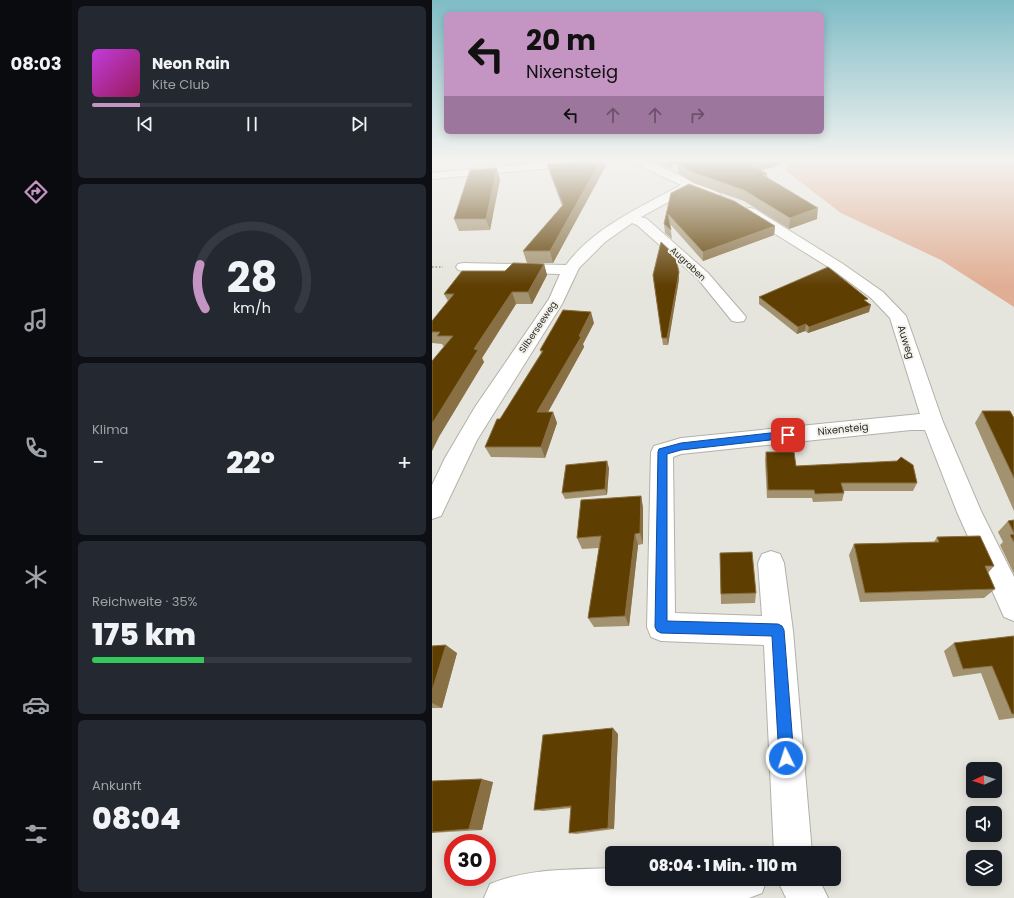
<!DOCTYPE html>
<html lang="de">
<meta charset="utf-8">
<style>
body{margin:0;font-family:Poppins,sans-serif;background:#242831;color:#f1f3f6;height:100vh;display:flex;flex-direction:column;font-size:15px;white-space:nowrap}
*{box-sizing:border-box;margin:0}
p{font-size:13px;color:#9ea1a6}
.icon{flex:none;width:22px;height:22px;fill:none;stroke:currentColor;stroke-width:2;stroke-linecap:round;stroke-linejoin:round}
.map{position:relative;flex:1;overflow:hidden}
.drawer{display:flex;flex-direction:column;gap:6px;padding:6px;background:#0d0f14;width:360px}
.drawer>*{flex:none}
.top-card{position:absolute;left:12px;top:12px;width:380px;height:122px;border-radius:6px;box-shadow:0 2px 10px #0003;background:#c494c3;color:#111;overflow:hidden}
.needle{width:26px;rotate:267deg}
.tools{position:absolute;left:534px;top:762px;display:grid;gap:8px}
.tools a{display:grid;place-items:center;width:36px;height:36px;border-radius:6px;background:#171b24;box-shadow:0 2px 10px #0003;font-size:20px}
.speed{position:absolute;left:12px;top:834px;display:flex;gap:8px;font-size:20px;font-weight:700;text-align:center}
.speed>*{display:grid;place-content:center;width:52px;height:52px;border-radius:50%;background:#171b24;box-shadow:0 2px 10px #0003;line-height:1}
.speed .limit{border:6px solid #d22;background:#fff;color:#111}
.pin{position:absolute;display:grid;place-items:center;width:34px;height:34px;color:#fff;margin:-17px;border-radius:8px;box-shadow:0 2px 6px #0006}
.me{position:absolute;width:44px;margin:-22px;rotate:356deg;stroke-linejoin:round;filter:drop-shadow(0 0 3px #0008)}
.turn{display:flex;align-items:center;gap:14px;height:84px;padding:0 16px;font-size:18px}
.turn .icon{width:52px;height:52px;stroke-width:2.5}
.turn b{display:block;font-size:28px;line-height:34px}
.lanes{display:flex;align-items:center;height:38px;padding:0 16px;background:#0003;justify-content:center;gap:20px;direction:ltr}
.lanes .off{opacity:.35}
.big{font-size:30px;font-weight:800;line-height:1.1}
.drawer .card{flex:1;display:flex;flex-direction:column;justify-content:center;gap:6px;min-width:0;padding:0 14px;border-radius:6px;background:#242831}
.drawer .dial{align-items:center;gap:0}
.dial svg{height:104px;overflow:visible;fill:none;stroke:#363941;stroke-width:7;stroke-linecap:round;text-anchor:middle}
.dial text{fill:#f1f3f6;stroke:none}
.song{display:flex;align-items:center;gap:12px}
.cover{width:48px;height:48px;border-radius:6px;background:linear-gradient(135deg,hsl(290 70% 55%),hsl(330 70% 35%))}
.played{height:4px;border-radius:2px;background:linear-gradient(90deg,#c494c3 15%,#363941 15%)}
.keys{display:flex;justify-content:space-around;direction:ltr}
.heat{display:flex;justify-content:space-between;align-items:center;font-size:22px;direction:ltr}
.charge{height:6px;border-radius:3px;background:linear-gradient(90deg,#34c759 35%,#363941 0)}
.trip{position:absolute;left:173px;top:846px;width:236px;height:40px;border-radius:6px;background:#171b24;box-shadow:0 2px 10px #0003;font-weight:800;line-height:40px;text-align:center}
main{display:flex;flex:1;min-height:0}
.tabs{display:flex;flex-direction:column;width:72px;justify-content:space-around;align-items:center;background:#090b0e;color:#9ea1a6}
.tabs .icon{width:28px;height:28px}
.tabs .selected{color:#c494c3}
.tabs b{font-size:18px;color:#f1f3f6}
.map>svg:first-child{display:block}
</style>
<main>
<nav class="tabs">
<b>08:03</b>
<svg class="icon selected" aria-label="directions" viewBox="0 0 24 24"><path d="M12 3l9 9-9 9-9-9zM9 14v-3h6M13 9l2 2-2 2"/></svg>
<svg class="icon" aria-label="music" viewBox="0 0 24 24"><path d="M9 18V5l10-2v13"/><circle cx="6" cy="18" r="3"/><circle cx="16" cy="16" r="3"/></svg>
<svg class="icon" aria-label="phone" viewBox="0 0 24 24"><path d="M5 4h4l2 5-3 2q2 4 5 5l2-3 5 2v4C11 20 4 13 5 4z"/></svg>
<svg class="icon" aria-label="climate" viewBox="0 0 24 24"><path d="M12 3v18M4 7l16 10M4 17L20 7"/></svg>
<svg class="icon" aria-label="car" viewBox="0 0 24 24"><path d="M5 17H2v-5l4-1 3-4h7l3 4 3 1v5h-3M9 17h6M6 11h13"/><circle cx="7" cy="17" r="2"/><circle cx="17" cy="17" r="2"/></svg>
<svg class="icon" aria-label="filters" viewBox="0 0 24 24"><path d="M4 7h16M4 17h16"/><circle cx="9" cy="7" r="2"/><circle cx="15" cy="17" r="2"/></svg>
</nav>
<section class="drawer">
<div class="card">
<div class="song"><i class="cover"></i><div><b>Neon Rain</b><p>Kite Club</p></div></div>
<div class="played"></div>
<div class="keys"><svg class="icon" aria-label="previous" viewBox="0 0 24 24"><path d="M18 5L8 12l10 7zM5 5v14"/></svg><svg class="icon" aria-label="pause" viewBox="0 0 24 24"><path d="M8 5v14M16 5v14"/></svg><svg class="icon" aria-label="next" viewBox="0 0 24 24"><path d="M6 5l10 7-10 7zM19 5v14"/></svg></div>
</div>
<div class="card dial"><svg viewBox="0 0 100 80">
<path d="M14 69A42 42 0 1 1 86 69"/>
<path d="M14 69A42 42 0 0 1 10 35" stroke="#c494c3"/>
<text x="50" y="56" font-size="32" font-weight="700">28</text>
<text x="50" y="72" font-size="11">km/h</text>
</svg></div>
<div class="card"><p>Klima</p>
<div class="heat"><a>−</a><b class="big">22°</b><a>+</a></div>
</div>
<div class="card"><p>Reichweite · 35%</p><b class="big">175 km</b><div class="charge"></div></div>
<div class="card"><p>Ankunft</p><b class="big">08:04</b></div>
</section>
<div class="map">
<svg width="582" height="898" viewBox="0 0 582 898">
<rect width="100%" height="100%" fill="#e6e5dd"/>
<path fill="#e0ae94" d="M351,160H582V307L509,260L409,213L353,170L358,165Z"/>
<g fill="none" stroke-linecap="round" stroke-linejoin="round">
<g stroke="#b2b1a9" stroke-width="2">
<g id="minor">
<path d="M138,160H176L171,163L0,179V173Z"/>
<path d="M199,160H213L287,193L289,196L287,199L283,200L258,190L209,217L215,219L276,273L314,317L312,321L306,322L300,321L266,279L205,225L200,223L173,242L147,268L130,304L45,440L9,516L0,519V485L13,458L43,407L117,299L128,274L31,271L26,270L24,267L26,264L31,263L134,265C161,228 209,207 249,185L200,162Z"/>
<path d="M318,208L323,209L411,264L451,292L474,316L511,422L549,511L582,577V621L572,617L525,512L493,430H479L249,454L241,457L243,613L330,616L326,563L330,554L339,551L348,554L352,563L361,631L380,853H342L332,645L229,641L219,637L215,627L219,452L222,446L249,438L488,414L458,318L439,298L401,270L313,215L312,212L313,209Z"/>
<path d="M180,868V879H335L330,893L317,898H52L58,884C96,868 139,870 180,868Z"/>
<path d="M345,879H387L396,898H354Z"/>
</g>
</g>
<path stroke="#a2a19b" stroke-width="2" stroke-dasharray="1.5 2" stroke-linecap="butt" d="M0,267H11"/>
<use href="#minor" fill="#fff" fill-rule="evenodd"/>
</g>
<g fill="#a29270">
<path d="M146,160H175L176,162L121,263H95L91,251L130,206L118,174L115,164L146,161Z"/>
<path d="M216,160H350L349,165L329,170L335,174V177L385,219L357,229L312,201L261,183L246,173V165L241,163L238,169Z"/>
<path d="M68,179L58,230L27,231L22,219Z"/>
<path d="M239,193L343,226L342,235L271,261L238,224L240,239L233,233L232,224Z"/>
<path d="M112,264L115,275L100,304H84L50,358L52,362L8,435L12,347L10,344L0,343V321L16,301L12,294L73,271Z"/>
<path d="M247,272V279L236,345H231L221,275Z"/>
<path d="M327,297L435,302L437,312L376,333L373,331L365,334L327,304Z"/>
<path d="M162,323L151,344L152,347L116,412H121L125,423L113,458L59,457L53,447L68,419L109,353L108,350Z"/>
<path d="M550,411L582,418V511L543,423Z"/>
<path d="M334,452L364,466L485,483L481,491H412V493L410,501L381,502L380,498H335L333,460Z"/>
<path d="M177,468L175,495L133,499L130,493Z"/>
<path d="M209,496L211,508V544L206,545L197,626L162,627L156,618L167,548L150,549L145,538Z"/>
<path d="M582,520V574L568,545L571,542L566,532L576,521Z"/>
<path d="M505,537L562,566L556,573L563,589L552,598L428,602L417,555L422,544L502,542Z"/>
<path d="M288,553L324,593L323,603L289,604Z"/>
<path d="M582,636V718L567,720L549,673L521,677L512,651L522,643Z"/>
<path d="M0,646L25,653L10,708H0Z"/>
<path d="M186,734L182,829L144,834L137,833L139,808L111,811L102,810Z"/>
<path d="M0,781L61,782L50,830L0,833Z"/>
</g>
<g fill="#887044">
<path d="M169,160H175L176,162L121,263L118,251Z"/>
<path d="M237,160H241V163L238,169Z"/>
<path d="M332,160H350L349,165L317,173V163Z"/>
<path d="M65,168L68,179L58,230L54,219Z"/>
<path d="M335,174V184L331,175Z"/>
<path d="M386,208L385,219L357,229L358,218Z"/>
<path d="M343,226L342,235L271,261V252Z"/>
<path d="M112,264L115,275L100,304L96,292Z"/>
<path d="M247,272V279L236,345L235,338Z"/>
<path d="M80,292L84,304L50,358L52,362L8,435L0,451V424L42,349Z"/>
<path d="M439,305L437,312L376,333L377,327Z"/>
<path d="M159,312L162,323L151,344L152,347L110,423L105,412L147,336Z"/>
<path d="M374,324L373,331L365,334L366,327Z"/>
<path d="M121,412L125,423L113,458L109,447Z"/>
<path d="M175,461L177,468L175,495L173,489Z"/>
<path d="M209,496L211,508V544L208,533Z"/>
<path d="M203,534L206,545L197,626L193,616Z"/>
<path d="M14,645L25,653L10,708L0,703V691Z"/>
<path d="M181,728L186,734L182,829L176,828Z"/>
<path d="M50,779L61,782L50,830L37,829Z"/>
</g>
<g fill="#5f3e02" stroke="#887044">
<path d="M151,160H169L118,251H91L131,205L115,164L153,161Z"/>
<path d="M246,160H332L317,163L335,174L331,175L386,208L358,218L312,190L260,172L246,163Z"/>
<path d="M65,168L54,219H22L38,170Z"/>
<path d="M257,184L302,201L343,226L271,252L236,214L239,230L232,224L239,193Z"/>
<path d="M229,242L243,255L247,272L235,338H230L221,275Z"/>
<path d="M81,263L112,264L96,292H80L42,349L46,350L0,424V361L21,336H5L8,332H0V321L22,294H12L30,271H73Z"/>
<path d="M396,267L436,299L432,300L439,305L377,327L374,324L366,327L327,297Z"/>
<path d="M131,310L159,312L147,336L149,337L105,412H121L109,447H53L65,419H68L111,351L108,350Z"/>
<path d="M550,411H578L582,418V478Z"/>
<path d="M334,452H362L364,466L465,461L469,457L481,465L485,483H409L412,493L383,494L382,490H336Z"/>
<path d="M175,461L173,489L130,493L134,465Z"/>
<path d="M209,496L208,533L203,534L193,616L156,618L169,536L145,538L149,500Z"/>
<path d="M582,520V533L576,521Z"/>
<path d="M582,534V542L578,535Z"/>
<path d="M548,536L562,566H553L563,589L433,593L422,544L507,542L505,537Z"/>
<path d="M320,552L324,593L289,594L288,553Z"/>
<path d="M582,636V714H580L560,666L531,669L522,643Z"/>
<path d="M14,645L0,691V646Z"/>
<path d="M181,728L176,828L137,833L139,806L102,810L111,735Z"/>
<path d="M50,779L37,829L0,832V781Z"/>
</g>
<linearGradient id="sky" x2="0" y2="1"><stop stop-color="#7fbcc6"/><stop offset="0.56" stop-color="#f4f3f0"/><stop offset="1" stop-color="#f4f3f0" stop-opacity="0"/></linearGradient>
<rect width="582" height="286" fill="url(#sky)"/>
<path fill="#1a73e8" stroke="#114b97" d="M356,431L361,435L356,438L249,450L235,454V621L346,624L350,626L352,630L362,758L359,763L354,765L350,763L347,758L340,636L229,633L225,631L223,627L226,452L227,449L249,443Z"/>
<g text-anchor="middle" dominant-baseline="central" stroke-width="4" stroke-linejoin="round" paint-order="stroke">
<g font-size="9" fill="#292825" stroke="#f3f2ea">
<text transform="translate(256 264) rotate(43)">Augraben</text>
<text transform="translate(106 327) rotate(-56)">Silberseeweg</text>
</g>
<g font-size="10" fill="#292825" stroke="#f3f2ea">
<text transform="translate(474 342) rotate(73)">Auweg</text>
<text transform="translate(411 429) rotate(-6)">Nixensteig</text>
</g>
</g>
</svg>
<div class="tools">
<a><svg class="needle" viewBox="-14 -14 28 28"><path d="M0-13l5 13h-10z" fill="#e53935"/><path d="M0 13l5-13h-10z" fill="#9ea1a6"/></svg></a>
<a><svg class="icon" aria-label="sound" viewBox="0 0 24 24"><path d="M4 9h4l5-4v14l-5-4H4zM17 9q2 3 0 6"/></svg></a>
<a><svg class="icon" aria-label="layers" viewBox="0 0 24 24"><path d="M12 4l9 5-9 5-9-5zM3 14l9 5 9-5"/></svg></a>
</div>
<div class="speed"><div class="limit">30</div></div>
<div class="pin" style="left:356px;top:435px;background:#d93025"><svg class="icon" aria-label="arrive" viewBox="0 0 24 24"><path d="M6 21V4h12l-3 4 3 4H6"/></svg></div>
<svg class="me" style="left:354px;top:758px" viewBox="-20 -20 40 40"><circle r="17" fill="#1a73e8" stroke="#fff" stroke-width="3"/><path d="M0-11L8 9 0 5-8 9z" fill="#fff"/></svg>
<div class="trip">08:04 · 1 Min. · 110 m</div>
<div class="top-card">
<div class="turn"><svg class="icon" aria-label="left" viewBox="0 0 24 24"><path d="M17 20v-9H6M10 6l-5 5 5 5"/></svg><div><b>20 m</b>Nixensteig</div></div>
<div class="lanes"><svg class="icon" aria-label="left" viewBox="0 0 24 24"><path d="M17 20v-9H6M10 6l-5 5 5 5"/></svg><svg class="icon off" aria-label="ahead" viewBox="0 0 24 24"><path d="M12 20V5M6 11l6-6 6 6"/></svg><svg class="icon off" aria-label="ahead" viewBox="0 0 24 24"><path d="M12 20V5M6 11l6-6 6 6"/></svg><svg class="icon off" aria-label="right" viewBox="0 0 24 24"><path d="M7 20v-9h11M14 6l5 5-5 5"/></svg></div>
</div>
</div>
</main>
